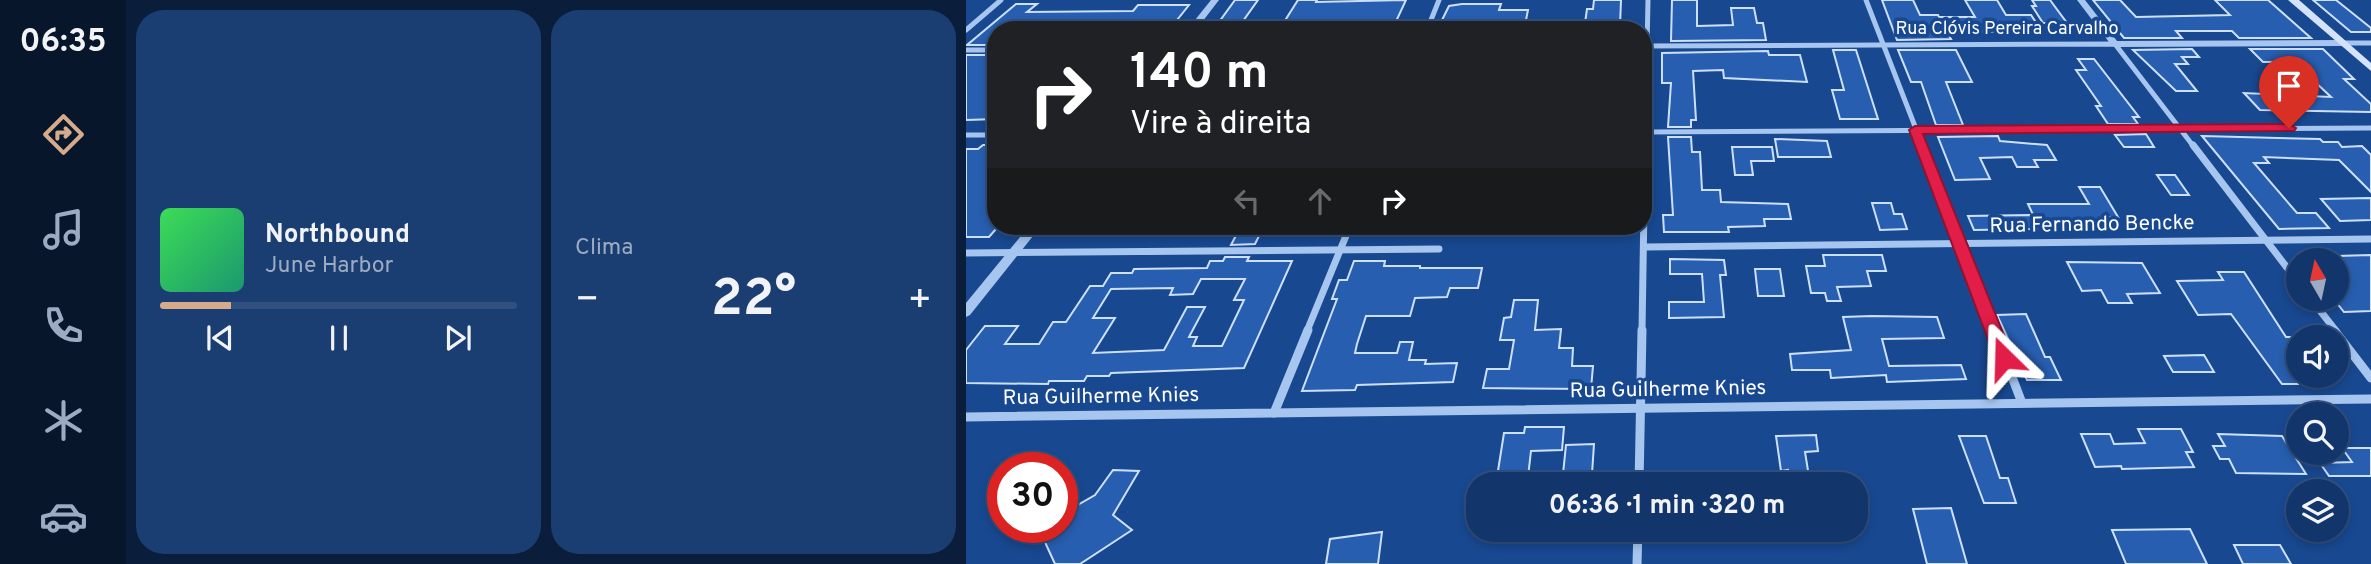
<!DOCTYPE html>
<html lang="pt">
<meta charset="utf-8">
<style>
body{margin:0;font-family:Overpass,sans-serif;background:#1b3e72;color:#f1f3f6;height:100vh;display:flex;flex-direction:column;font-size:26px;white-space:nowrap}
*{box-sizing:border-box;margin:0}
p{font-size:23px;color:#9cabc2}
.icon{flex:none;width:38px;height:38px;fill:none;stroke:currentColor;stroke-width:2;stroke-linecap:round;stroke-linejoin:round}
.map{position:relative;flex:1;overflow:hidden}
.panel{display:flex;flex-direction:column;gap:10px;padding:10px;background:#0a1e3b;width:840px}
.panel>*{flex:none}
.guide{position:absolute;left:21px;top:21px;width:665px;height:214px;border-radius:28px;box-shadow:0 4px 10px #0003,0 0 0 2px #31507f;background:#202124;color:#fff;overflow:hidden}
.needle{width:46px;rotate:351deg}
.controls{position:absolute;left:1320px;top:248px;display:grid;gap:14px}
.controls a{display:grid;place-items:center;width:63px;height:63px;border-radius:50%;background:#12366c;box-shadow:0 4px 10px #0003,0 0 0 2px #31507f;font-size:35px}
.speed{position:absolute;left:21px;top:452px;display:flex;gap:14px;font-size:35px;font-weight:700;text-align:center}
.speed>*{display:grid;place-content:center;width:91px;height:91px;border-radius:50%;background:#12366c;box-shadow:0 4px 10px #0003,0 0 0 2px #31507f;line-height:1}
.speed .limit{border:10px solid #d22;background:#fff;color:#111}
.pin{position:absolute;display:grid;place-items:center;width:60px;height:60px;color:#fff;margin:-72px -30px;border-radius:50% 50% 50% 0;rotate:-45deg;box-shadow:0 0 7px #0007}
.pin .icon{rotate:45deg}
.me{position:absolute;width:77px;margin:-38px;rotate:338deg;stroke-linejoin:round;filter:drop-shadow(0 0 5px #0008)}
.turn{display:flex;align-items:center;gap:24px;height:147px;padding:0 28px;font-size:32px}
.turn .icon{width:91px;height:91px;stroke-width:2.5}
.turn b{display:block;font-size:49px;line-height:60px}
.lanes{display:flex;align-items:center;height:66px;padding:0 28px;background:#0003;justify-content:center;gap:35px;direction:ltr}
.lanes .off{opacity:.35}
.big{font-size:52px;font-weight:700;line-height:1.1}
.panel .tile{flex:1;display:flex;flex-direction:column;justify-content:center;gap:10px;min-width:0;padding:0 24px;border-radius:28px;background:#1b3e72}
.song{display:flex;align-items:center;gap:21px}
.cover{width:84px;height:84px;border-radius:10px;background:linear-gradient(135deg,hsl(130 70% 55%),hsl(160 70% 35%))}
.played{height:7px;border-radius:4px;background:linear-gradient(90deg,#d6ab8b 20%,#31507f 20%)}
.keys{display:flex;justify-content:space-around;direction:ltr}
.heat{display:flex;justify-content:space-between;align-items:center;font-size:38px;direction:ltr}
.panel .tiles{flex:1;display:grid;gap:10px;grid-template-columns:repeat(2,1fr)}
.trip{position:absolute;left:500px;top:472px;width:402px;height:70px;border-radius:28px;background:#12366c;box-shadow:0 4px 10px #0003,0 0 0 2px #31507f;font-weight:700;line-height:70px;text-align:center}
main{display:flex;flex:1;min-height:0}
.dock{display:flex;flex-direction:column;width:126px;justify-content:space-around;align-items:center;background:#07162b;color:#9cabc2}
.dock .icon{width:49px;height:49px}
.dock .active{color:#d6ab8b}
.dock b{font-size:32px;color:#f1f3f6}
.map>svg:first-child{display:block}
</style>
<main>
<nav class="dock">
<b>06:35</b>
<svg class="icon active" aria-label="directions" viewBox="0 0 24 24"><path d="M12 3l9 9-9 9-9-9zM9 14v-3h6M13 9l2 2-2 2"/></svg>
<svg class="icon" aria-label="music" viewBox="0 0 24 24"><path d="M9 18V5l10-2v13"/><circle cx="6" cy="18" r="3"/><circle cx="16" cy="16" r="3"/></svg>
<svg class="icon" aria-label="phone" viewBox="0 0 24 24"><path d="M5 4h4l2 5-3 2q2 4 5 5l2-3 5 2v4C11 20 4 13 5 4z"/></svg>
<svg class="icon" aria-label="climate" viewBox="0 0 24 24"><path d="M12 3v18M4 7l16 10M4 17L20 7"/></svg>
<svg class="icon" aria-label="car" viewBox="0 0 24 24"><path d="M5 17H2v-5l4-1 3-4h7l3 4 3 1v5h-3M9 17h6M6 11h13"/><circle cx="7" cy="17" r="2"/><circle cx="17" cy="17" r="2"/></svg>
</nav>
<section class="panel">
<div class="tiles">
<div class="tile">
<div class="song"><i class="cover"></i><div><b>Northbound</b><p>June Harbor</p></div></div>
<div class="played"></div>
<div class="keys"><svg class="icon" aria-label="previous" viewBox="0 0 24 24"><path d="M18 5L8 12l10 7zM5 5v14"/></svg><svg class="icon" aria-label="pause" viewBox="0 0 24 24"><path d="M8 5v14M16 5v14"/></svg><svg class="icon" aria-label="next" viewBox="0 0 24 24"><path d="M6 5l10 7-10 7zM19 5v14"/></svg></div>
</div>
<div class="tile"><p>Clima</p>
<div class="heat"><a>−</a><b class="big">22°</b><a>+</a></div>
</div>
</div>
</section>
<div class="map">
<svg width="1405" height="564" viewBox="0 0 1405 564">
<rect width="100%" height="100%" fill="#184890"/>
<g fill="#275eaf" stroke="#cde0fb" stroke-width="2" fill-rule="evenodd">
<path d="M269,0H292L272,28L248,29Z"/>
<path d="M332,0H351L350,2L440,0L426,30H313Z"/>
<path d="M628,0H655L654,26H650L649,30H618L621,9H627Z"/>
<path d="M706,0H731V26L767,25L765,8H788L791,23H797L800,40L705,41Z"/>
<path d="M916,0H947L954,15H972L973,17H1009L999,0H1031L1040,15H1065L1076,31L981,32L985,39L931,40Z"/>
<path d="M1066,0H1084L1101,23H1077L1066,6H1070Z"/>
<path d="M1127,0H1154L1170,17L1264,15L1249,0H1302L1345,38H1273L1266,31H1210L1216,38H1158Z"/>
<path d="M1347,0H1370L1405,28V32H1385Z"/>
<path d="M50,4H71L61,12L167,11L172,5H223L211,20H198L193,24H182L178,29L30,30V45H1Z"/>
<path d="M496,4H535L533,10H562L558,30H471L483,6Z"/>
<path d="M1226,49L1233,57H1216L1222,64H1209L1231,91H1210L1167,50Z"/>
<path d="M1284,49H1357L1388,79H1378L1405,104V112L1294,110L1278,93L1365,97L1328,62H1297Z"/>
<path d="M867,50H890L912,119H874L866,90H878Z"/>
<path d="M932,50H990L1006,82H980L997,125H970L955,82H945Z"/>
<path d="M802,51L803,55H834L841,82L758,78L757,70L727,71L730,120H725V127H702L705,83H696V53Z"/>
<path d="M0,55H30V119L0,120Z"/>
<path d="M1112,59H1128L1173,117H1167L1172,124H1142L1130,106H1135L1110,70H1120Z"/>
<path d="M1180,134L1188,147H1158L1149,135Z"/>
<path d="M1032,136L1034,141L1081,145L1090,160H1068L1072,167H1051L1046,157L1014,158L1024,179L989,180L972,137Z"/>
<path d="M1236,136L1354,139L1357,142H1372L1376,147L1396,146L1405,155V192L1373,160L1298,157L1303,163H1288L1331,213H1350L1363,228L1313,229Z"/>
<path d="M702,137H725L726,152H734L736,190H754L755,202L822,204L825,219H798L799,226L762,227L763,232H698L697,215H707Z"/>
<path d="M809,139L861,141L865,157H812Z"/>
<path d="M17,145H30V229L23,237H0V149H12Z"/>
<path d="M766,147H806L808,161H785L787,175H769Z"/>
<path d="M1191,175H1209L1223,195H1205Z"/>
<path d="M1113,187H1134L1152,217H1139L1143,223L1070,221L1062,204H1123Z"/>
<path d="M1405,198V220L1374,221L1355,199Z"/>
<path d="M906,203H925L928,214H936L941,229L914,230Z"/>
<path d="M1064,215L1071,229L1008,230L1002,216Z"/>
<path d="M275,226H298L289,244L265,245Z"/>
<path d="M857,255H916L920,271H901L905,286L871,287L875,301H861L859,293H845L840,266H859Z"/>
<path d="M1405,255V311L1378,312L1370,302V256Z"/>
<path d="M259,257H283L281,261H326L278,368L145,373L143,376H121L118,381H83L82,384L0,383V350L19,326H52L39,344H73L87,322H100L124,286H137L145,273H166L168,269L241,268L244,261H257ZM235,279H279L268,300H278L256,346H227L231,337H223L239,307H221L198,350L127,353L149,318H127L145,289L207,288L204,295L227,294Z"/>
<path d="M704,259L758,260L760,275H754L758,317L703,318V302H738L736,274H704Z"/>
<path d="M388,261H419L418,266H454V268H516L512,288H484L481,297L449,298L444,316H400L391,344L389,353H431L434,342H447L443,360H460L459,364L491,363L487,382L391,385L389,390L336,391L371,299H366L373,280H381Z"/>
<path d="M1101,262L1176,263L1194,293L1161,294L1166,303H1142L1135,290L1116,291Z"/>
<path d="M789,269H814L818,296H792Z"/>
<path d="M1252,272H1278L1320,337H1325L1332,347V384H1316L1265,314L1232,315L1211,281L1257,280Z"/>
<path d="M548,300H572L569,330L595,329L593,348H607L606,366H627L625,389L517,388L521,369H543L548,340H534L538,318L545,317Z"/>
<path d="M1060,314L1079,357H1084L1095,380H1061L1031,315Z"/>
<path d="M906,316L971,317L978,338L916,339L923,366L995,365L1000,379L921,382L920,375L865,378L864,370H826L824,354L885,350L877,317Z"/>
<path d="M1238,355L1248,372H1207L1198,356Z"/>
<path d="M559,427H598L596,450L565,451L562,477H531L538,433H558Z"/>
<path d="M1172,429H1215L1227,452H1220L1228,467L1156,469L1155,466L1129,467L1115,434H1144L1148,444L1179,443Z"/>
<path d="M1252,434L1316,436L1340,474L1270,473L1263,459H1254L1247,446H1259Z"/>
<path d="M850,435L852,451L839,452L844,483H824L822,470L815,471L810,436Z"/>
<path d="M993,436H1020L1034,478H1042L1050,503H1018Z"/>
<path d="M628,444L626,474H597L600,445Z"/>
<path d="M1376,448H1405V476H1363L1354,463L1386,462Z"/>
<path d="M147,470L173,471L147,515L166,530L114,564H89L72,527H96V514L129,495Z"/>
<path d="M985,508L1001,564H961L947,509Z"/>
<path d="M1224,529L1241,564H1160L1146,530Z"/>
<path d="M416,532L412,564H360L364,539Z"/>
<path d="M1268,545H1314L1325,564H1277Z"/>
</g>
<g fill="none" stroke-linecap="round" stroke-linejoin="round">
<g stroke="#a6c5ef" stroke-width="5">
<path d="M900,0L957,147"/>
<path d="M0,30L35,0"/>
<path d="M461,30L473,0"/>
<path d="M1377,43H1405"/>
<path d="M677,46L1149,44L1228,147"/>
<path d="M0,50H30"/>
<path d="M681,132L1405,128"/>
<path d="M0,135H30"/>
<path d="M679,147L682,0"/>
</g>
<g stroke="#a6c5ef" stroke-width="7">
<path d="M956,145L1028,331"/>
<path d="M1227,145L1332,282"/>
<path d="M679,247L1405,239"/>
<path d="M0,253L473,249"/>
<path d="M1345,299L1370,331"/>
<path d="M341,331L384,226"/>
<path d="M676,331L679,145"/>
</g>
<g stroke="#a6c5ef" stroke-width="9">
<path d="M1028,330L1056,403"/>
<path d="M1368,330L1405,378"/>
<path d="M308,413L342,330"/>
<path d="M0,417L1405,399"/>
<path d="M673,485L676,330"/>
<path d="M671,564L672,530"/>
</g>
<g fill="#a6c5ef" fill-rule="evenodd">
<path d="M245,0H253L230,30H221Z"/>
<path d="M1111,0H1119L1151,41L1377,40L1381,43L1377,46L1149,47L1146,46Z"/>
<path d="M63,226H75L4,315L0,317V303Z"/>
</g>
<path fill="#d4e3fb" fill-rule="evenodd" d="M1322,0H1333L1405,63V71Z"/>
</g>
<path fill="#e11d48" stroke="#92132f" stroke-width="2" d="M1323,124L1330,128L1328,131L957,134L1047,358L1038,365L1029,358L943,130L949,126Z"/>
<g text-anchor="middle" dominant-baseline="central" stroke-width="7" stroke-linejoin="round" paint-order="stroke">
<g font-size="18" fill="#fff" stroke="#184890">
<text x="1041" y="29">Rua Clóvis Pereira Carvalho</text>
</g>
<g font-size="21" fill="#fff" stroke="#184890">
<text transform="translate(1126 225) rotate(-1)">Rua Fernando Bencke</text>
<text transform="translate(702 390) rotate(-1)">Rua Guilherme Knies</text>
<text transform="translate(135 397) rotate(-1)">Rua Guilherme Knies</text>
</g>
</g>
</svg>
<div class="controls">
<a><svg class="needle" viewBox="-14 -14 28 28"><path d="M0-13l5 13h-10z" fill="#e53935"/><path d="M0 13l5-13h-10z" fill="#9cabc2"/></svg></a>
<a><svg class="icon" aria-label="sound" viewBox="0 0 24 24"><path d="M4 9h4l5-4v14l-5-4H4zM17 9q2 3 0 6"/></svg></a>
<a><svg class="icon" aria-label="search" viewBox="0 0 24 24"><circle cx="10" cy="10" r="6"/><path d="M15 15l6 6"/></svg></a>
<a><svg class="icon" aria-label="layers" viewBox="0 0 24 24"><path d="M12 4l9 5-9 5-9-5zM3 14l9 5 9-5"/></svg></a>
</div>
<div class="speed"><div class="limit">30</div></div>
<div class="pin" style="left:1323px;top:128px;background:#d93025"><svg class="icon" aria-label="arrive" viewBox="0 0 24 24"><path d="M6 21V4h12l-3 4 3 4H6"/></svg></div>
<svg class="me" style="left:1038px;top:358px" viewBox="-20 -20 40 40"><path d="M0-17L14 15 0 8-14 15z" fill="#e11d48" stroke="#fff" stroke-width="4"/></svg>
<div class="trip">06:36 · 1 min · 320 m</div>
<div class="guide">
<div class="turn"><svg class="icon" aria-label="right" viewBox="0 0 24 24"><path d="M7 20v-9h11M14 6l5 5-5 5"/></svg><div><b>140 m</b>Vire à direita</div></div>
<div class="lanes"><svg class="icon off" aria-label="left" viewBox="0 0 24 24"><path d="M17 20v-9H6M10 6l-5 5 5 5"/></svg><svg class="icon off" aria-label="ahead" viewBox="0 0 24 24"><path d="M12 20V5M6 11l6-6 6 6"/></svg><svg class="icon" aria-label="right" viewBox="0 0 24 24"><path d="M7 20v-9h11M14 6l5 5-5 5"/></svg></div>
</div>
</div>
</main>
